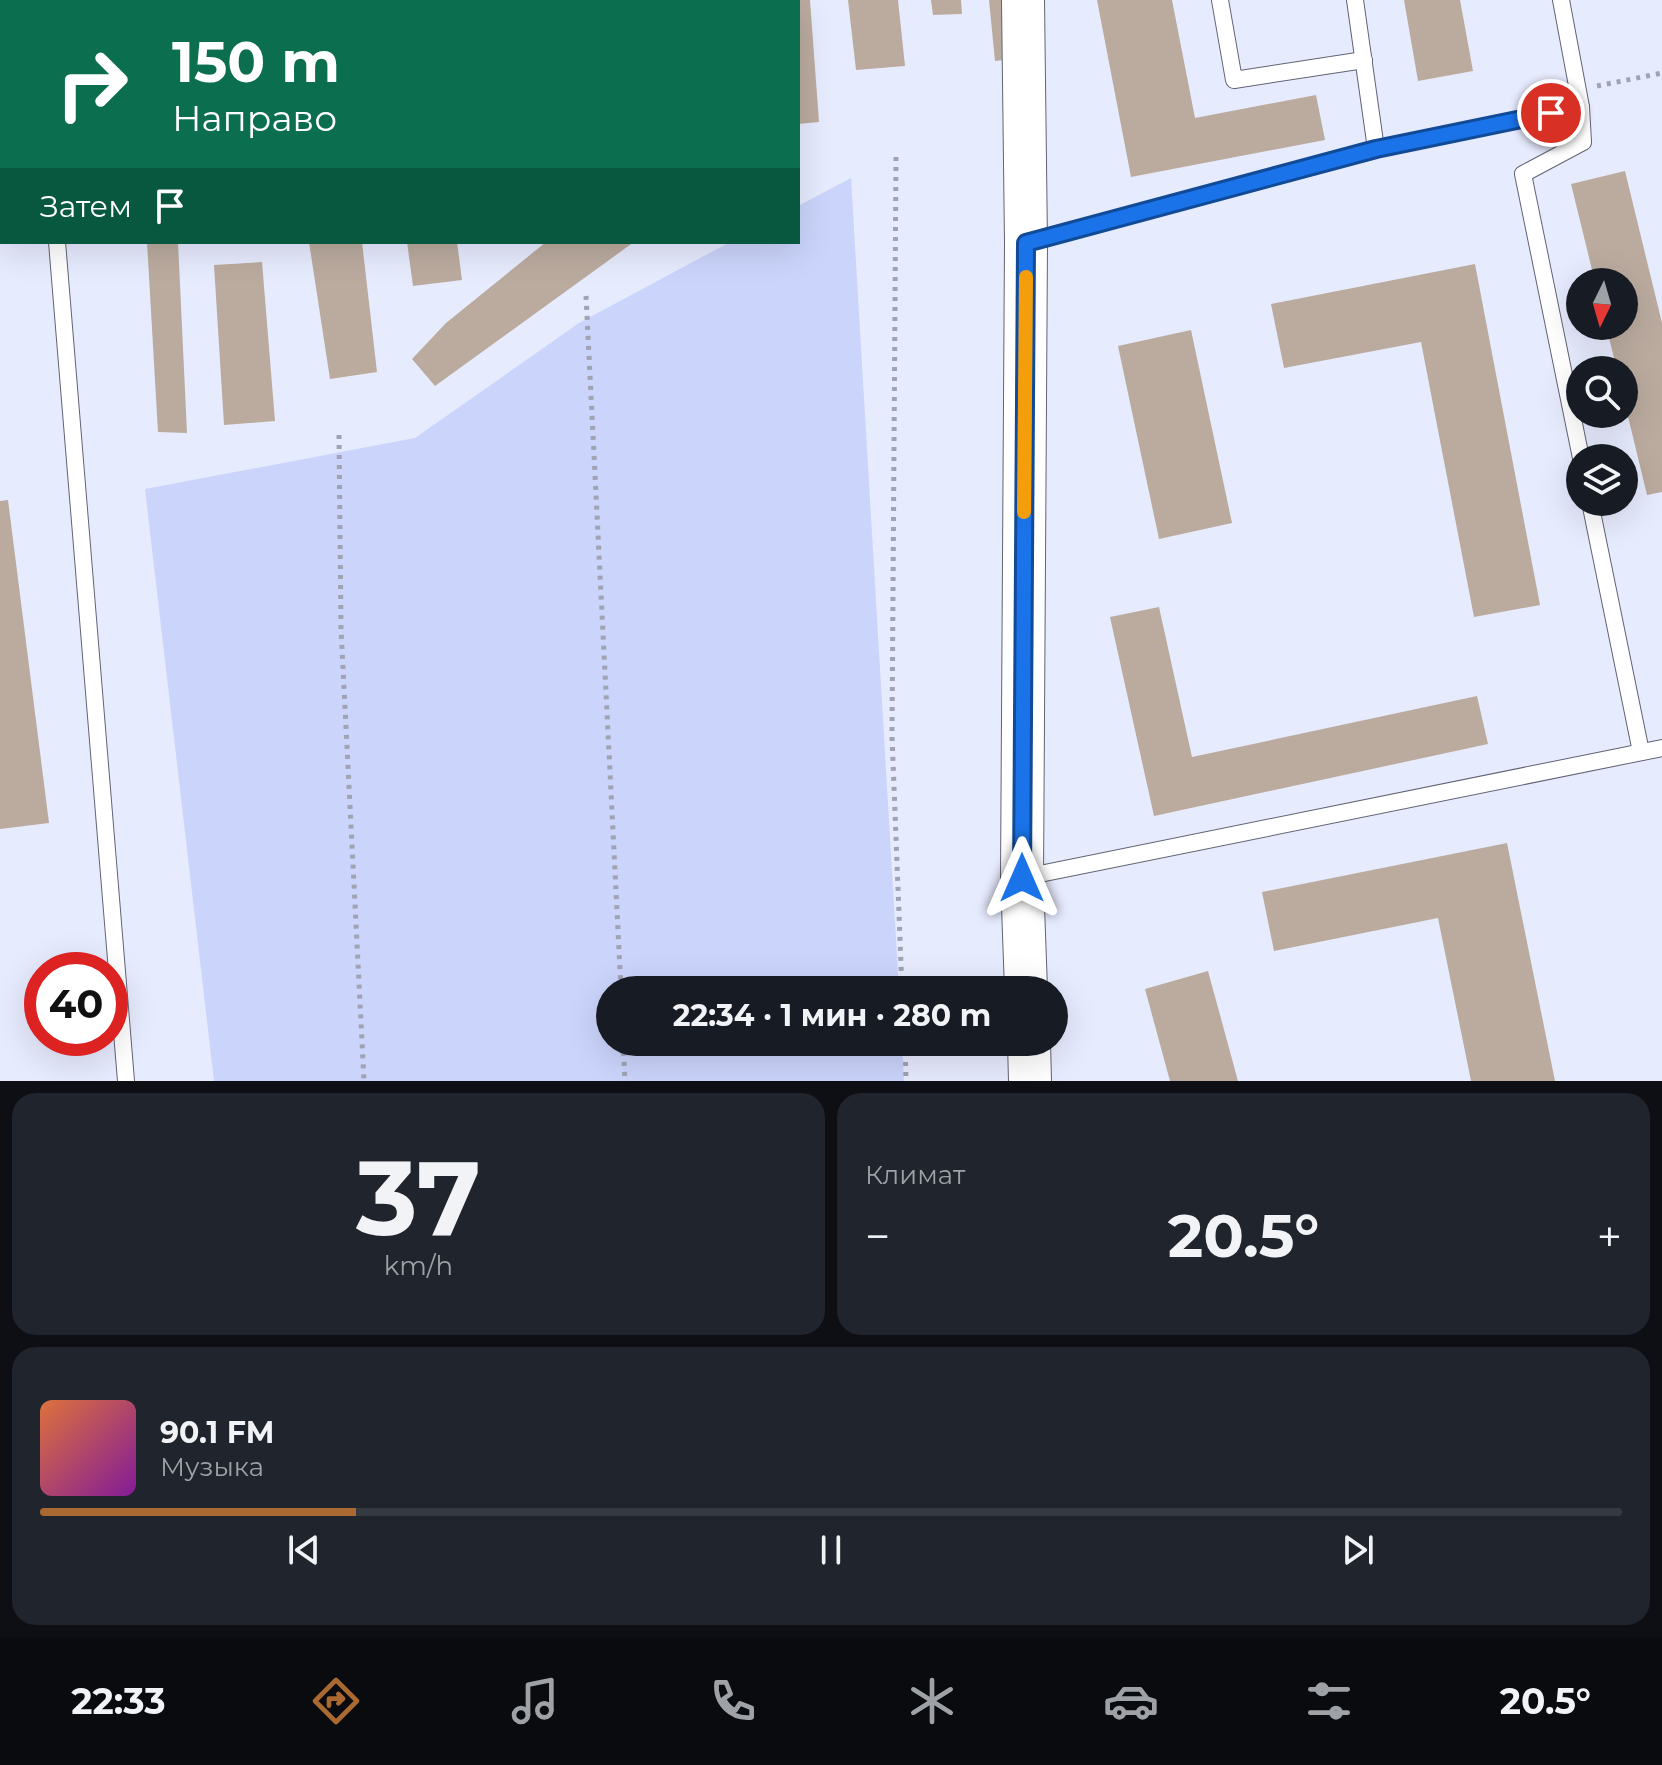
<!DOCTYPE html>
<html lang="ru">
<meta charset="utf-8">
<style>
body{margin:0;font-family:Montserrat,sans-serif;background:#20242c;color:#f1f3f6;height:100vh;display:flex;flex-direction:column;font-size:30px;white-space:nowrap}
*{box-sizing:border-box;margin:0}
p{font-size:26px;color:#9ea1a6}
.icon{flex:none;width:44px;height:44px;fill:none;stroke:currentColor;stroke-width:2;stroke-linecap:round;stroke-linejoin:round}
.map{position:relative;height:1081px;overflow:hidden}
.details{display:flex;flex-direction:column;gap:12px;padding:12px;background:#0d0f14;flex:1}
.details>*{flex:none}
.banner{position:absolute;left:0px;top:0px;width:800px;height:244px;box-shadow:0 8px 32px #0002;background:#0b6e4f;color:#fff;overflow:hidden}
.needle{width:52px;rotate:185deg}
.fabs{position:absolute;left:1566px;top:268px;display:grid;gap:16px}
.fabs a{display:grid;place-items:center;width:72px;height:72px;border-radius:50%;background:#171b24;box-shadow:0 8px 32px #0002;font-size:40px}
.speed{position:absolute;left:24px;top:952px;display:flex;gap:16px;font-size:40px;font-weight:700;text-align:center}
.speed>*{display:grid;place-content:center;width:104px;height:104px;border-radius:50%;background:#171b24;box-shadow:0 8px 32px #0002;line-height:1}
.speed .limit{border:12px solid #d22;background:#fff;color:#111}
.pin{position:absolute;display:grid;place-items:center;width:68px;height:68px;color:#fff;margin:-34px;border:4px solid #fff;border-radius:50%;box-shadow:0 2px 8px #0007}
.me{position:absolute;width:88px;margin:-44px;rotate:0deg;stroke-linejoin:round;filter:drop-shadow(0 0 6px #0008)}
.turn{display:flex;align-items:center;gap:28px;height:168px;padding:0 40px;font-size:36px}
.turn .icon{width:104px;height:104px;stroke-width:2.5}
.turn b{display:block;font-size:56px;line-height:68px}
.then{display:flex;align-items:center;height:76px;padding:0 40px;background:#0003;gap:16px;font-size:30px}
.big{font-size:60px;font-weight:700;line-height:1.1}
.details .card{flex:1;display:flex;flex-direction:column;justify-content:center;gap:12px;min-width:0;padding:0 28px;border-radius:24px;background:#20242c}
.details .dial{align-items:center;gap:0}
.dial b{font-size:104px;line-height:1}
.song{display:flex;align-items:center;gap:24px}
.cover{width:96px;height:96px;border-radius:12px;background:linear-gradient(135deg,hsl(20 70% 55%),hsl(290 70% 35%))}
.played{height:8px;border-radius:4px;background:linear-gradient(90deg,#a96931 20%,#363941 20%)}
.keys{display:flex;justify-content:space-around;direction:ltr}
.heat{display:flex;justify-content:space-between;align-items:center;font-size:44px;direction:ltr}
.details .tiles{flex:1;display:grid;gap:12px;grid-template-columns:1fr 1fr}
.card:last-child{grid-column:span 2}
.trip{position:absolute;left:596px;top:976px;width:472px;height:80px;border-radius:40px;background:#171b24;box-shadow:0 8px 32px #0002;font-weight:700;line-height:80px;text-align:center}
.tab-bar{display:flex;height:128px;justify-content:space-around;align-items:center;background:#090b0e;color:#9ea1a6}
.tab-bar .icon{width:56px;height:56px}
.tab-bar .active{color:#a96931}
.tab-bar b{font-size:36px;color:#f1f3f6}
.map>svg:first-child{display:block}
</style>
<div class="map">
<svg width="1662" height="1081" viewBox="0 0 1662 1081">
<rect width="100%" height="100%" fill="#e7ebfe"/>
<path fill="#cbd4fb" d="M851,178L899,990H610V1042H902L904,1081H214L145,489L415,438L579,323L730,242H798V206Z"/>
<g fill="#bbab9f">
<path d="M798,0H810L819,122L798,124Z"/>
<path d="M848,0H898L905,66L856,70Z"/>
<path d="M931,0H961L962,14L933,15Z"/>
<path d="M989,0H1018L1022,58L995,61Z"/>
<path d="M1097,0H1172L1195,118L1316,95L1325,140L1131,177Z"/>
<path d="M1404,0H1460L1473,71L1418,81Z"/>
<path d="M1625,171L1662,323V492L1647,495L1624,400V370H1617L1606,326H1624V282H1595L1571,184Z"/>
<path d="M147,242H178L187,433L158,432Z"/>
<path d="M309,242H362L377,372L330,379Z"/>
<path d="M407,242H457L462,280L413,286Z"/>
<path d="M546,242H634L435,386L412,359L446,323Z"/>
<path d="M262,262L275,421L224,425L214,265Z"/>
<path d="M1475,264L1540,605L1474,617L1421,342L1284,368L1271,304Z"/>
<path d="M1191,330L1232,523L1159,539L1118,346Z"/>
<path d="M8,500L49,823L0,829V501Z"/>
<path d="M1159,607L1192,757L1477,696L1488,744L1154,816L1110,617Z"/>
<path d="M1507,843L1555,1081H1471L1438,918L1274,951L1262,892Z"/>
<path d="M1208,971L1238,1081H1170L1145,989Z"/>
</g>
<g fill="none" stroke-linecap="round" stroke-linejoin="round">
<g stroke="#606474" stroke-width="18">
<g id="lane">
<path d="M38,0V2"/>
<path d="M1220,0L1234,80L1364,60"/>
<path d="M1355,0L1376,149"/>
<path d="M1561,0L1581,107L1583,142L1523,174L1581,458"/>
<path d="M57,242L126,1081"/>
<path d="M1027,243L1376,149L1581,107"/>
<path d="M1590,502L1641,752"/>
<path d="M1025,877L1662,748"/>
</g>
</g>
<g stroke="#606474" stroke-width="44">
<g id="secondary">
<path d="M1023,0L1026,243L1022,878L1026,990"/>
<path d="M1029,1042L1030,1081"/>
</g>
</g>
<g stroke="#a0a3b2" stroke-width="5" stroke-dasharray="4 6" stroke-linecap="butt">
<path d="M1597,86L1662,73"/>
<path d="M896,157L892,736L902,990"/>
<path d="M586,296L621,990"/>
<path d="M339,435L341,629L364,1081"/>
<path d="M623,1042L625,1081"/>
<path d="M905,1042L906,1081"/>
</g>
<use href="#lane" stroke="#fff" stroke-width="16"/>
<use href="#secondary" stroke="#fff" stroke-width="42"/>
</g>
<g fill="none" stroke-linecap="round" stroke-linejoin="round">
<g stroke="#114b97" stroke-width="20">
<path id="route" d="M1022,878L1026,243L1376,149L1551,113"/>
</g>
<use href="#route" stroke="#1a73e8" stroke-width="14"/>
<path stroke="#f59e0b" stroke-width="14" d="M1024,512L1026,277"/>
</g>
</svg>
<div class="fabs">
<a><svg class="needle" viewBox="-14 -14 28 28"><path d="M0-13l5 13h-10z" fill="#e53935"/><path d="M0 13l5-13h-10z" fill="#9ea1a6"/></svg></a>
<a><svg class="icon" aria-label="search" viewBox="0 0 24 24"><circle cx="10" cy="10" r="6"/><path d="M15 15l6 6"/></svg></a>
<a><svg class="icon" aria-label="layers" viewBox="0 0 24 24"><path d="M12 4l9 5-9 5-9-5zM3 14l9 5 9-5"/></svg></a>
</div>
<div class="speed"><div class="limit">40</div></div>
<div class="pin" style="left:1551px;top:113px;background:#d93025"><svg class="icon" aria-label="arrive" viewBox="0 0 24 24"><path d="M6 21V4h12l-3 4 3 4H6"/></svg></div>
<svg class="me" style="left:1022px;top:878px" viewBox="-20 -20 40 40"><path d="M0-17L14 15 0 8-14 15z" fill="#1a73e8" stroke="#fff" stroke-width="4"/></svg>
<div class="trip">22:34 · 1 мин · 280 m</div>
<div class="banner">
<div class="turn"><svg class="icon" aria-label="right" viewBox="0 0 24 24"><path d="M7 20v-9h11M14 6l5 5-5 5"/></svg><div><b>150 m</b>Направо</div></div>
<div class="then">Затем<svg class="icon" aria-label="arrive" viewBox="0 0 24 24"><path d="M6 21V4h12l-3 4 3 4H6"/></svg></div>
</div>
</div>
<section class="details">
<div class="tiles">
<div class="card dial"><b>37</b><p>km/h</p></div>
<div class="card"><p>Климат</p>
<div class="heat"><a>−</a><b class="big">20.5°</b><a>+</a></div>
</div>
<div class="card">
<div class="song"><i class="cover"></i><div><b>90.1 FM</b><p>Музыка</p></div></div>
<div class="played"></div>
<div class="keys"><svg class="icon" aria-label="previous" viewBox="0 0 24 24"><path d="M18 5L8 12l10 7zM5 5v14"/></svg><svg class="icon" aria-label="pause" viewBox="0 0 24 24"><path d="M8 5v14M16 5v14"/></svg><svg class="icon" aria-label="next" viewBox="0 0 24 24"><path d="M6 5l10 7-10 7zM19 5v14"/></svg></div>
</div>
</div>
</section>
<nav class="tab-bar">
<b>22:33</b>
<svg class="icon active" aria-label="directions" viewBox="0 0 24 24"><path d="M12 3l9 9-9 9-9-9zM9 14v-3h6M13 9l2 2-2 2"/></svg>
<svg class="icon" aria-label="music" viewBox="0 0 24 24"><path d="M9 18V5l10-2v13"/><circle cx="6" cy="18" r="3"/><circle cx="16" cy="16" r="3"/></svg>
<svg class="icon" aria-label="phone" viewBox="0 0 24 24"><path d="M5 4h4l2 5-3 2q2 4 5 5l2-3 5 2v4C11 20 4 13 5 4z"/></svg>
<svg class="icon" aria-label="climate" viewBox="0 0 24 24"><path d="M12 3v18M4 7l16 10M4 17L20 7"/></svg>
<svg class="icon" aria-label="car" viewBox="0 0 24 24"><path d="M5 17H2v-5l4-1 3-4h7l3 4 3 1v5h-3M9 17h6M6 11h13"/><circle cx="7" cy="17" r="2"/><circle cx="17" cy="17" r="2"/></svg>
<svg class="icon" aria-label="filters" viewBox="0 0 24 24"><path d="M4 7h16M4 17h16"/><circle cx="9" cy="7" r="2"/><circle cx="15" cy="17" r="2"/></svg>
<b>20.5°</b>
</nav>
